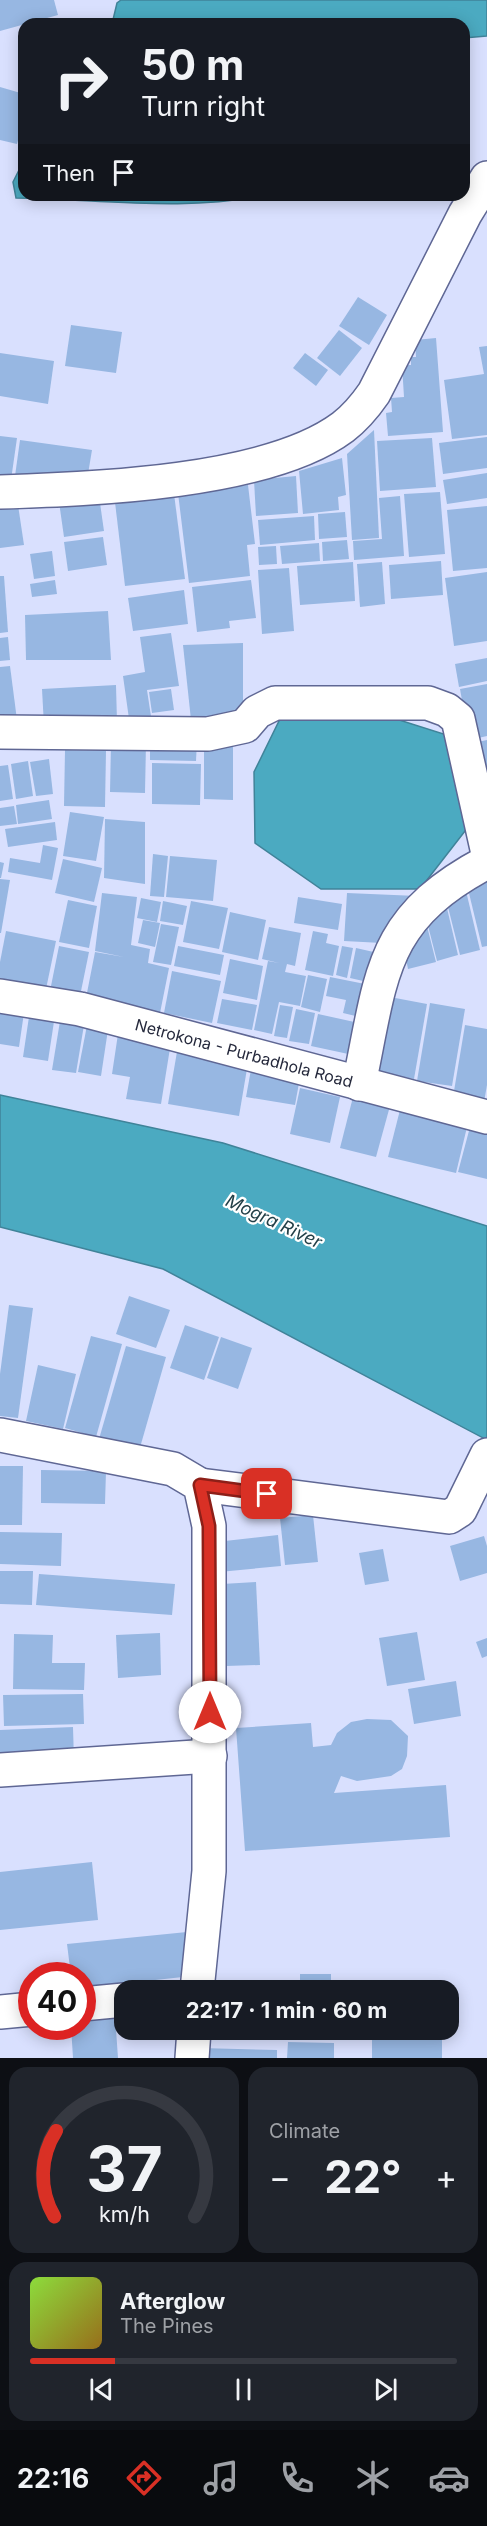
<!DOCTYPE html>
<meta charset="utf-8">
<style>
body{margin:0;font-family:Inter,sans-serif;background:#20242c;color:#f1f3f6;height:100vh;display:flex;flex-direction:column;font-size:22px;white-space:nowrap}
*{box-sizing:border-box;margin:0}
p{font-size:20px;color:#9ea1a6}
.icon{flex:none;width:33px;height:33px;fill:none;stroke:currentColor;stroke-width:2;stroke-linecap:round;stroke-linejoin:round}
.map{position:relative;height:2058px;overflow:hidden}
.side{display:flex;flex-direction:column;gap:9px;padding:9px;background:#0d0f14;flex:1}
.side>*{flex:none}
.banner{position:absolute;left:18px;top:18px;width:452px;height:183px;border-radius:18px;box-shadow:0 3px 15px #0003;background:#171b24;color:#f1f3f6;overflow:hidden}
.speed{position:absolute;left:18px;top:1962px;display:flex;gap:12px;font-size:30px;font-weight:700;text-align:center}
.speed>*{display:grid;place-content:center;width:78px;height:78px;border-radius:50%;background:#171b24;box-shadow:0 3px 15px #0003;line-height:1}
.speed .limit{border:9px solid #d22;background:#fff;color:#111}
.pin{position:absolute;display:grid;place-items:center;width:51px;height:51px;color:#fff;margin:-26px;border-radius:12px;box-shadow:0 3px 9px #0006}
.me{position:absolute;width:66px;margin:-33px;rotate:0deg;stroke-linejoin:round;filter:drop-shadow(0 0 4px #0008)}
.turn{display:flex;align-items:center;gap:21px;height:126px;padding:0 24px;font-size:27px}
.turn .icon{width:78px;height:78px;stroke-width:2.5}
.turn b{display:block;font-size:42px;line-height:51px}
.then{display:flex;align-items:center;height:57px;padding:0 24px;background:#0003;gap:12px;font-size:22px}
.big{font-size:45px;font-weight:700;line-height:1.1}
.side .card{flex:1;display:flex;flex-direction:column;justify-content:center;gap:9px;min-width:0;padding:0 21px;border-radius:18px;background:#20242c}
.side .dial{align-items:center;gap:0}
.dial svg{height:156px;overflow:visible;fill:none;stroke:#363941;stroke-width:7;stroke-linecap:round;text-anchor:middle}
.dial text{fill:#f1f3f6;stroke:none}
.song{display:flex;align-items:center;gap:18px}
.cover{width:72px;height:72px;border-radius:9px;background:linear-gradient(135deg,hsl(90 70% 55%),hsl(40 70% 35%))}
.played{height:6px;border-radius:3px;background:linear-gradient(90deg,#d93025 20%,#363941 20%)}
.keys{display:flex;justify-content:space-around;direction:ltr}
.heat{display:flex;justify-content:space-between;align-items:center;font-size:33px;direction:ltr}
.side .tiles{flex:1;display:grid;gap:9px;grid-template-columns:1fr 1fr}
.card:last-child{grid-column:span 2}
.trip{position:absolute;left:114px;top:1980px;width:345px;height:60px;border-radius:18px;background:#171b24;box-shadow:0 3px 15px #0003;font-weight:700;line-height:60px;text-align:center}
.dock{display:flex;height:96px;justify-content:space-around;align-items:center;background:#090b0e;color:#9ea1a6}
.dock .icon{width:42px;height:42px}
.dock .current{color:#d93025}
.dock b{font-size:27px;color:#f1f3f6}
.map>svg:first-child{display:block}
</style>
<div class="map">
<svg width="487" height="2058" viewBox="0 0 487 2058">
<rect width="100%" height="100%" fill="#d9e0fe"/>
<g fill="#4baac1" stroke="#408399" stroke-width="1.5">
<path d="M121,0H487V36L464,38V24H112L117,3Z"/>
<path d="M24,160V195H267C185,212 98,199 16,198L13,182Z"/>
<path d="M355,706L450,736L472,822L420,889H321L255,843L254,772L280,719Z"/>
<path d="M0,1095L223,1143L487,1226V1440L163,1269L0,1227Z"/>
</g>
<g fill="#97b7e2">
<path d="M0,0H54L58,15L0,31Z"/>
<path d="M0,87L24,94V118L17,144L0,140Z"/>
<path d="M358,297L387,315L369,345L339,326Z"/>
<path d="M71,325L122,332L116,373L65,366Z"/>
<path d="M339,330L362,348L340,376L317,358Z"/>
<path d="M436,338L443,432L388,436L386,413L392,412L391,398L404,397L402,365H411V357H416L415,340Z"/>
<path d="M487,346V435L452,439L444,380L484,374L479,347Z"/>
<path d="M0,353L54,361L48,404L0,396Z"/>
<path d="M305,353L328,370L316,386L293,368Z"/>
<path d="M374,430L379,538L352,540L347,454Z"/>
<path d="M0,436L17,438L11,480L0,478Z"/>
<path d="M487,437V468L443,474L439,443Z"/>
<path d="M432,438L436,487L380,491L377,441Z"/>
<path d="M20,440L92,450L86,486L15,476Z"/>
<path d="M342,458L346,495L338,497L339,510L303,514L299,471Z"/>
<path d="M487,473V498L447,504L443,480Z"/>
<path d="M296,476L298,513L256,516L254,480Z"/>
<path d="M248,485L255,544L247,545L250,576L189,583L178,493Z"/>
<path d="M173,486L185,579L125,586L114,494Z"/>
<path d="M440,492L445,554L409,557L404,494Z"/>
<path d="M99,496L104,531L64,537L59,502Z"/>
<path d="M400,496L404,556L354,560L353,541L382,539L379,498Z"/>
<path d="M18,505L24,545L0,548V507Z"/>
<path d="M487,506V568L453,571L447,510Z"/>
<path d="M345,512L347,537L319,539L318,514Z"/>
<path d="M314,516L315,540L260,545L258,520Z"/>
<path d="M103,537L107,565L68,571L64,542Z"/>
<path d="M347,540L349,559L323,561L322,542Z"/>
<path d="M319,543L320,561L282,564L280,546Z"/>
<path d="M276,546L277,564L259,565L258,547Z"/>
<path d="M52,551L55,576L34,579L30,554Z"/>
<path d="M441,561L443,595L391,599L389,565Z"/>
<path d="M353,562L355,601L300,605L297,566Z"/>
<path d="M382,562L385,604L360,607L357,564Z"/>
<path d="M289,568L294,631L262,634L258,570Z"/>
<path d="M487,572V641L454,646L445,578Z"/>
<path d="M0,576H4L8,632L0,633Z"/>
<path d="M55,580L57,594L32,597L30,584Z"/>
<path d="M251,580L256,618L229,621L230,628L197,632L192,587Z"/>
<path d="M184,590L188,624L133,631L128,598Z"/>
<path d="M108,611L111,660H26L25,615Z"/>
<path d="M171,633L179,686L147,690L152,723L130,726L123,676L145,672L140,637Z"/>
<path d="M8,637L10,660L0,661V638Z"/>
<path d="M243,643V715L191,720L183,645Z"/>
<path d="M487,658V681L459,687L455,664Z"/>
<path d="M10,666L17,720H0V667Z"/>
<path d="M487,684V736L469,740L460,689Z"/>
<path d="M116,685L117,722L44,726L42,689Z"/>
<path d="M171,689L174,710L152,713L149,692Z"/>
<path d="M150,740L197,741L196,761L150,760Z"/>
<path d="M487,740V772L474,775L468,744Z"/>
<path d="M111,743H146L145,793L110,792Z"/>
<path d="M204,744H233V800L204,799Z"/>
<path d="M65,750L106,751L105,807L64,806Z"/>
<path d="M49,759L53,794L36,796L30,762Z"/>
<path d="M28,761L33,796L16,799L11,764Z"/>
<path d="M152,763L201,764L200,805L152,804Z"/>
<path d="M8,765L13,799L0,801V766Z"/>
<path d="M49,800L52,819L18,824L16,805Z"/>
<path d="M14,806L17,824L0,826V808Z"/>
<path d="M70,812L104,817L96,861L63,856Z"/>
<path d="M105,819L145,822V884L104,878Z"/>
<path d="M55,822L57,840L8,847L5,829Z"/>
<path d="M43,845L58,848L52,880L8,872L10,858L40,863Z"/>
<path d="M153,854L168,856L164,897L150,896Z"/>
<path d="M170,856L217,860L213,901L166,897Z"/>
<path d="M63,859L102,868L94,902L55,893Z"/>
<path d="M0,862L4,863L1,878H0Z"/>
<path d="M0,879L10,880L1,933H0Z"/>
<path d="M487,880V946L482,947L468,889Z"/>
<path d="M466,891L480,950L460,955L448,907Z"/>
<path d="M102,893L137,897L131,945L150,949L148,963L169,968L160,1013L86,998L95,952L124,957L95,951Z"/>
<path d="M347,893L417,896L382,943L344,941Z"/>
<path d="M298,897L342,904L338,930L294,923Z"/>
<path d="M141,898L161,902L157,922L137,918Z"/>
<path d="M68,900L97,906L89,948L59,942Z"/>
<path d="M163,901L187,906L183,925L160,921Z"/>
<path d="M191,901L228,908L219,949L183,942Z"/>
<path d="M446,904L458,955L437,961L426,918Z"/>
<path d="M230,912L266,920L258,960L222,952Z"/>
<path d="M143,920L160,923L155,947L138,943Z"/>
<path d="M426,922L436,962L408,969L404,949Z"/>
<path d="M161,924L179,927L171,965L153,962Z"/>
<path d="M269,927L301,933L295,966L287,964L285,972L306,976L300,1006L279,1002L272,1034L254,1030L268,961L279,963L262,959Z"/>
<path d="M6,931L56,941L46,989L0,979V962Z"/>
<path d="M313,931L328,934L326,943L339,946L333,976L305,970Z"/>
<path d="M59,946L89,952L80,996L50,991Z"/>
<path d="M178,946L224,955L220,975L174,966Z"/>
<path d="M342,946L353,948L347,978L336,975Z"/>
<path d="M356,948L378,953L372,983L350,978Z"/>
<path d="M230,959L263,966L257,1000L223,993Z"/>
<path d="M172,971L221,981L212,1023L164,1013Z"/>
<path d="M308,975L327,979L320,1012L301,1007Z"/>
<path d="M330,977L370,985L364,1018L343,1013L346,1000L326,996Z"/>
<path d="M390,997L427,1004L414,1079L377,1072Z"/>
<path d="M222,999L257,1005L252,1030L217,1023Z"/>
<path d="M0,1002L25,1006L19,1047L0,1044Z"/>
<path d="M430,1003L465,1009L452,1086L417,1081Z"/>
<path d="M280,1005L293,1007L287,1038L274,1036Z"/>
<path d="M296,1009L315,1013L309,1044L289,1041Z"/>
<path d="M30,1010L55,1015L48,1061L23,1057Z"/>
<path d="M318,1014L359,1023L353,1055L311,1046Z"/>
<path d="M61,1015L85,1019L76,1073L52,1070Z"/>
<path d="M88,1020L109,1023L101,1076L78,1072Z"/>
<path d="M465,1025L487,1029V1085L484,1102L453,1097Z"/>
<path d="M118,1034L171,1042L161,1104L126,1099L130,1077L112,1074Z"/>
<path d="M178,1046L249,1057L239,1116L168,1104Z"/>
<path d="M252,1064L301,1072L295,1105L246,1097Z"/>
<path d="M300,1088L340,1097L330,1143L290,1134Z"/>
<path d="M353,1097L390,1106L376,1157L340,1148Z"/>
<path d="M400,1110L467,1127L456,1173L388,1157Z"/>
<path d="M470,1127L487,1131V1179L458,1172Z"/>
<path d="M129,1296L170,1310L156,1348L116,1334Z"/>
<path d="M9,1305L33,1308L18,1418L0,1416V1374Z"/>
<path d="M185,1325L219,1337L204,1380L170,1368Z"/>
<path d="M91,1336L122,1344L96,1437L65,1428Z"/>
<path d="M221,1337L252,1348L238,1389L207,1378Z"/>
<path d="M126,1346L166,1357L139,1451L99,1439Z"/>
<path d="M38,1365L76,1374L63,1429L26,1421Z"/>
<path d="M0,1466H23L22,1525H0Z"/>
<path d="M41,1470L106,1471L105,1504L41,1503Z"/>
<path d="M313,1515L318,1562L285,1565L280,1518Z"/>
<path d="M0,1532L62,1533L61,1566L0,1564Z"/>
<path d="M278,1535L281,1566L219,1572L216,1542Z"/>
<path d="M484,1536L487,1546V1573L460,1581L450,1546Z"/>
<path d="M383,1549L389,1581L365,1585L359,1553Z"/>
<path d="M0,1571H33L32,1605L0,1604Z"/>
<path d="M39,1574L175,1584L172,1615L36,1605Z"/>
<path d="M256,1582L260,1665L226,1666L222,1584Z"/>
<path d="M417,1632L425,1680L387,1686L379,1638Z"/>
<path d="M160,1633L161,1675L118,1678L116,1635Z"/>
<path d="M14,1634L53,1635L52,1663H85L84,1690L13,1689Z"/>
<path d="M487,1638V1656L482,1658L476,1642Z"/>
<path d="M456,1681L461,1716L414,1724L408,1689Z"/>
<path d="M83,1694L84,1724L4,1726L3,1695Z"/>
<path d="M367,1719L391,1720L408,1736L407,1756L402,1769L391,1776L357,1781L341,1776L334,1793L446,1785L450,1837L245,1851L236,1728L311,1723L313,1747L331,1745L337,1733L351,1722Z"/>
<path d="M73,1727L74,1761L0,1764V1730Z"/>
<path d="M92,1862L98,1920L0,1930V1872Z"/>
<path d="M187,1932L192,1976L82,1988V1976H71L67,1944Z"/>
<rect x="300" y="1974" width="31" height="16"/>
<path d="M115,2015L118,2058H73L71,2026H82V2017Z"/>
<path d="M372,2036L442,2037V2058H372Z"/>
<path d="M288,2042L334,2043V2058H287Z"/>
<path d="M201,2048L277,2050V2058H201Z"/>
</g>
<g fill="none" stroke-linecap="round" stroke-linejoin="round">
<g stroke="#5f6794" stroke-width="36">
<g id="minor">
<path d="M0,732L208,734L245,726L257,712L275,703H428L447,710L458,719L487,849"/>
<path d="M0,1770L210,1756"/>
<path d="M82,2004L124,2000"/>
<path d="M0,2012L32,2009"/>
</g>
</g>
<g stroke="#5f6794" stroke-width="36">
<g id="tertiary">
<path d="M0,492C93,489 268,483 343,427C356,417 365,406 374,393L465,214L487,178"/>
<path d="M359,1084C382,975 379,919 487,862"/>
<path d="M0,1435L173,1469L200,1485L209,1526V1871L197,1990"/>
<path d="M200,1485L449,1517L460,1510L487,1455"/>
<path d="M192,2058L194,2030"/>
</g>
</g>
<g stroke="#5f6794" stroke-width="36">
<path id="secondary" d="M0,996L80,1009L487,1117"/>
</g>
<use href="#minor" stroke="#fff" stroke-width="33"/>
<use href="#tertiary" stroke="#fff" stroke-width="33"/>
<use href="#secondary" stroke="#fff" stroke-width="33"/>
</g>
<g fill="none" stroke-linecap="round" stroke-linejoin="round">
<g stroke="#8d1f18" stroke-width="15">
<path id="route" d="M210,1712L209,1526L200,1485L267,1494"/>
</g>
<use href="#route" stroke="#d93025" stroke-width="10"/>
</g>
<g text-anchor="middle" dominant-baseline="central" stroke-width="4.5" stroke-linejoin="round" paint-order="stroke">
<g font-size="16" fill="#25293c" stroke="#fff">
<text transform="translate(244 1053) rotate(15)">Netrokona - Purbadhola Road</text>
</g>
<g font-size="18" font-style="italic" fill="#234048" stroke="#fff">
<text transform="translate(274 1221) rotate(25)">Mogra River</text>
</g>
</g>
</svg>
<div class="speed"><div class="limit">40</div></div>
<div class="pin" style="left:267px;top:1494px;background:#d93025"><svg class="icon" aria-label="arrive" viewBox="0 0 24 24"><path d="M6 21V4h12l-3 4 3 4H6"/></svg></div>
<svg class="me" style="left:210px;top:1712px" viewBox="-20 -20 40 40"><circle r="19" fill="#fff"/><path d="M0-13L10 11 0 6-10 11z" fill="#d93025"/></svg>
<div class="trip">22:17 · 1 min · 60 m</div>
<div class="banner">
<div class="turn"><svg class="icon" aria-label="right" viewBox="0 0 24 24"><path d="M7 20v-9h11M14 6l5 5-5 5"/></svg><div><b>50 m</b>Turn right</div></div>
<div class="then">Then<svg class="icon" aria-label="arrive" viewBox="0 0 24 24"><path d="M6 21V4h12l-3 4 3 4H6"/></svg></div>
</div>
</div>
<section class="side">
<div class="tiles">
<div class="card dial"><svg viewBox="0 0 100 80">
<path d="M14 69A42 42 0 1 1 86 69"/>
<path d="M14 69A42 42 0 0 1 15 25" stroke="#d93025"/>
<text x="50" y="56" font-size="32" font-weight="700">37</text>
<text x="50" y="72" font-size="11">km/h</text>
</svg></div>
<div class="card"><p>Climate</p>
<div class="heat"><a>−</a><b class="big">22°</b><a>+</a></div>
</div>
<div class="card">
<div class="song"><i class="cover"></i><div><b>Afterglow</b><p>The Pines</p></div></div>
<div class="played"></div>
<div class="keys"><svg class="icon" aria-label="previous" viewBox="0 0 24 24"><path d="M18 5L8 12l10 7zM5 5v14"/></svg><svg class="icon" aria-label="pause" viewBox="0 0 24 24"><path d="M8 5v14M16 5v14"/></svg><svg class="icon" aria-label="next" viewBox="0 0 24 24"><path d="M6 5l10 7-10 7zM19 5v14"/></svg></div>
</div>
</div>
</section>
<nav class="dock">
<b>22:16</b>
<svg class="icon current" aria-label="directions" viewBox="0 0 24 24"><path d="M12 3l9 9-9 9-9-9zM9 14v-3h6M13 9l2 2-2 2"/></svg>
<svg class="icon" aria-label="music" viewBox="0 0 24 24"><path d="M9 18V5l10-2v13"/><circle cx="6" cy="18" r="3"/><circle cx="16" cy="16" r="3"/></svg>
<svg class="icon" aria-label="phone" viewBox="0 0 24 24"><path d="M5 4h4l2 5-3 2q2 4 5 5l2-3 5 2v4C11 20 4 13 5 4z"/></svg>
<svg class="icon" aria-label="climate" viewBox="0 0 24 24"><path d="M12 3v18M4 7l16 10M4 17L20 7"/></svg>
<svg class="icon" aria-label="car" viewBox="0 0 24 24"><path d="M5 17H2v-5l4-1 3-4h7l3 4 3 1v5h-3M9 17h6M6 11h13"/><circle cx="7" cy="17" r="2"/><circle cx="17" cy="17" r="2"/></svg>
</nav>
